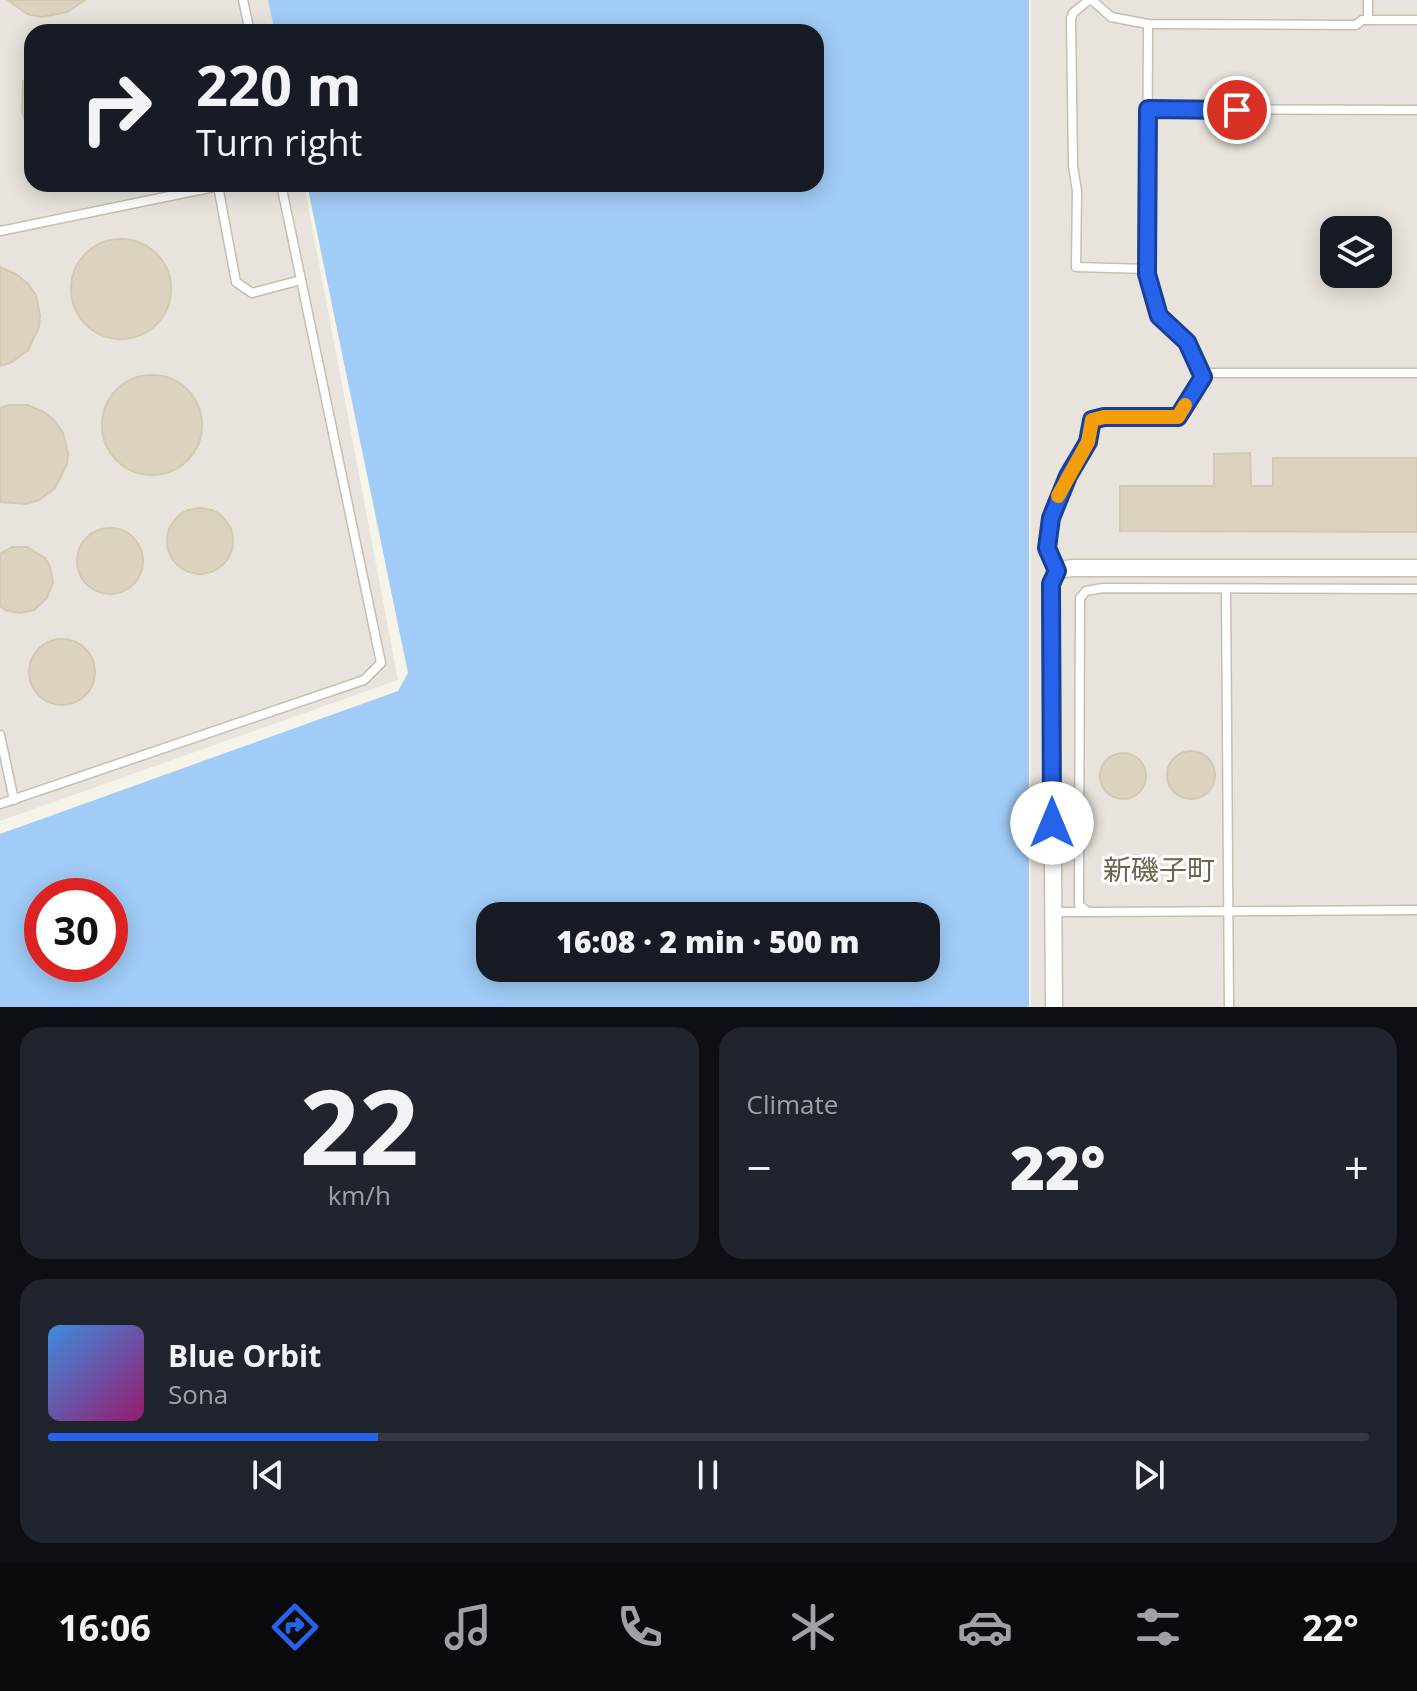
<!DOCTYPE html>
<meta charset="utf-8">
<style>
body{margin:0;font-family:"Open Sans","Noto Sans JP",sans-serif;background:#20242c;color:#f1f3f6;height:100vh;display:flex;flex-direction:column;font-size:30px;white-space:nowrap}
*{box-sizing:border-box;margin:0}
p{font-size:26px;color:#9ea1a6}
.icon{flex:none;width:44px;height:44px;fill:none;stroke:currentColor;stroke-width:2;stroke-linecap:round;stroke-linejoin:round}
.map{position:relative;height:1007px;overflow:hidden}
.drawer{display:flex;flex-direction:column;gap:20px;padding:20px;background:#0d0f14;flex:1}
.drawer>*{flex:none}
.top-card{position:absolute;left:24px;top:24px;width:800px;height:168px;border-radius:24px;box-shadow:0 4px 20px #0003;background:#171b24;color:#f1f3f6;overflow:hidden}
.tools{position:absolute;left:1320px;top:216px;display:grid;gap:16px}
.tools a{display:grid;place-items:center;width:72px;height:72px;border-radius:16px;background:#171b24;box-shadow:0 4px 20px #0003;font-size:40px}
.speed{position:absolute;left:24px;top:878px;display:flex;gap:16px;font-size:40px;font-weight:700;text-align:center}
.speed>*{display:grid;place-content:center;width:104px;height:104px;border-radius:50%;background:#171b24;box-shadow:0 4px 20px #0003;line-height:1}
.speed .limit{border:12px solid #d22;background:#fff;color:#111}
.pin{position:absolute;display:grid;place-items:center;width:68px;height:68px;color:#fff;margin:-34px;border:4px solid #fff;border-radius:50%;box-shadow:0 2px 8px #0007}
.me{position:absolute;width:88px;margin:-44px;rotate:0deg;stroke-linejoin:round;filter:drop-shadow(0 0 6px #0008)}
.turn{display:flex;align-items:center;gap:28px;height:168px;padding:0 40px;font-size:36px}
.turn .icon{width:104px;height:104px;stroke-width:2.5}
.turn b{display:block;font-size:56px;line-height:68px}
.big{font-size:60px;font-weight:800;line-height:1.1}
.drawer .widget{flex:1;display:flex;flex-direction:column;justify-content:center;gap:12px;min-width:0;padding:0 28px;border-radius:24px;background:#20242c}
.drawer .dial{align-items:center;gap:0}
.dial b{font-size:104px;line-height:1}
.song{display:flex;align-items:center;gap:24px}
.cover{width:96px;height:96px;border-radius:12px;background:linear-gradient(135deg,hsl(210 70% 55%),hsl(320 70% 35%))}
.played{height:8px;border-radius:4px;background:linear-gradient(90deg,#2563eb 25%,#363941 25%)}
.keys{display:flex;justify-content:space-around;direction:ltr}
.heat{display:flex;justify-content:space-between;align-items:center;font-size:44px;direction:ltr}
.drawer .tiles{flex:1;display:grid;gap:20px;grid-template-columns:1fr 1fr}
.widget:last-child{grid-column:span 2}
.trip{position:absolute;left:476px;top:902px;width:464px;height:80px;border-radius:24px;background:#171b24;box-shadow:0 4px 20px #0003;font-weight:800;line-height:80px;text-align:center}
.dock{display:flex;height:128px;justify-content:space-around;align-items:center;background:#090b0e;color:#9ea1a6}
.dock .icon{width:56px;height:56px}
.dock .selected{color:#2563eb}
.dock b{font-size:36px;color:#f1f3f6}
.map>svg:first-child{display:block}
</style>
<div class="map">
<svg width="1417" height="1007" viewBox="0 0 1417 1007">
<rect width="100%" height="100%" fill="#f6f3e9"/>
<g fill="#e8e4dd" fill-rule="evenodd">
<path d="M0,0H270L276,32H32V184H304L398,680L0,821Z"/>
<path d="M1031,0H1417V1007H1031ZM1334,230H1378V274H1334Z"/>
</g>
<path fill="#a1ccf7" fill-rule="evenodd" d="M268,0H1029V1007H0V834L398,691L408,673L307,184H816V32H275ZM42,896H110V964H42ZM490,916H926V968H490Z"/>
<g fill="#dbd3c0" stroke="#d4c9b0" stroke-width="2">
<path d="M8,0H85L67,12L42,17L27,14Z"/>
<path d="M23,81H32V134H29L22,111Z"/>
<circle cx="121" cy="289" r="50"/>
<path d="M0,267L16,274L27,283L36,295L40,315L39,327L28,350L12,362L0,366Z"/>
<circle cx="152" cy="425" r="50"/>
<path d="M9,405H28L44,412L54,420L63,433L68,453L67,464L55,488L39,500L26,504L0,502V408Z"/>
<path d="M1250,453L1251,486H1273V458H1417V532L1120,531V486H1214V454Z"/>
<circle cx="200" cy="541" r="33"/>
<circle cx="110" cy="561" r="33"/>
<path d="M12,547H27L45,558L50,567L53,582L47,598L34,610L21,613L7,611L0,606V554Z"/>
<circle cx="62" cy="672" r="33"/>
<circle cx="1191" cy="775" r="24"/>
<circle cx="1123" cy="776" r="23"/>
</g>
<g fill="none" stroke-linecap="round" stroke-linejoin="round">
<g stroke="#c5bfad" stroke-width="11">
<g id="lane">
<path d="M243,0L250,32"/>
<path d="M1089,0L1073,13L1071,19L1073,166L1077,191L1076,267L1147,269"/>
<path d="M1092,0L1111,17L1148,24L1356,25L1362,20H1417"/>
<path d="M1368,0V20"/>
<path d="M1148,24L1147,274L1159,316L1187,342L1203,377"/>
<path d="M1148,109L1417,110"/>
<path d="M218,186L236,282L252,293L301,280"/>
<path d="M0,231L228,184"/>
<path d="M1057,571L1047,548L1048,529L1057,499L1088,442L1092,420L1104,417H1178L1201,378L1211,373H1417"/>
<path d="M1226,589L1229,1007"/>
<path d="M1417,589L1103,588L1086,591L1080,598L1079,898V905L1088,912L1417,910"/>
<path d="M0,735L14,800"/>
<path d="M0,804L364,680L381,663L281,184"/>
<path d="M1053,912H1087"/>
</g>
</g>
<g stroke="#c5bfad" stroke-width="19">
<path id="street" d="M1054,1007L1051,584C1054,570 1060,569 1073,568H1417"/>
</g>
<use href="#lane" stroke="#fff" stroke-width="8"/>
<use href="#street" stroke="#fff" stroke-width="16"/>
</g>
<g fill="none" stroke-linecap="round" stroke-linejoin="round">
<g stroke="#184099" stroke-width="20">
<path id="route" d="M1052,823L1051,584L1057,571L1047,548L1051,518L1068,476L1088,442L1092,420L1104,417H1178L1203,377L1187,342L1159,316L1147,274L1148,109L1237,110"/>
</g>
<use href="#route" stroke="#2563eb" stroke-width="14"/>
<path stroke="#f59e0b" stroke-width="14" d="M1058,496L1088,442L1092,420L1104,417H1178L1185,405"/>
</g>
<g text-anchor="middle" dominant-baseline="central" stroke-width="6" stroke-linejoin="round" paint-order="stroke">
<g font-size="28" fill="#6e644d" stroke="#fff">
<text x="1159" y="869">新磯子町</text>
</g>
</g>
</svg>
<div class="tools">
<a><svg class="icon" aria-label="layers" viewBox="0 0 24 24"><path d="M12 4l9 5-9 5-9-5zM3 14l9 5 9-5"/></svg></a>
</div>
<div class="speed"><div class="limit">30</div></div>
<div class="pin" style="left:1237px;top:110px;background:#d93025"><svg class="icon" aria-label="arrive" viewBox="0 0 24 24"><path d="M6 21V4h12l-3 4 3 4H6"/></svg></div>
<svg class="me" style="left:1052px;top:823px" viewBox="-20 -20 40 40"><circle r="19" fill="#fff"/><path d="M0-13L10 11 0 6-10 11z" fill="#2563eb"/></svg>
<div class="trip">16:08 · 2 min · 500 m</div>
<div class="top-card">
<div class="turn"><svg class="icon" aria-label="right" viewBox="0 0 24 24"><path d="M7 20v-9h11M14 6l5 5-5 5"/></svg><div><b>220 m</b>Turn right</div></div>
</div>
</div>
<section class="drawer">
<div class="tiles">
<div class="widget dial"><b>22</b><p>km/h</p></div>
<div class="widget"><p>Climate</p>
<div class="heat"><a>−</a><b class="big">22°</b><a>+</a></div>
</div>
<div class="widget">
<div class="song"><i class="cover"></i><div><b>Blue Orbit</b><p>Sona</p></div></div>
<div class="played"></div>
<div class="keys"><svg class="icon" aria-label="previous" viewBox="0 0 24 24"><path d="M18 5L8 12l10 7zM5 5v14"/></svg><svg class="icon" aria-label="pause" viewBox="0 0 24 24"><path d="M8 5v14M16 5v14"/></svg><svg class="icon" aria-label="next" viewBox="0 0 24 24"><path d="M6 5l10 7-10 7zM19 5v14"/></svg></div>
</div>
</div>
</section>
<nav class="dock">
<b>16:06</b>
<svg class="icon selected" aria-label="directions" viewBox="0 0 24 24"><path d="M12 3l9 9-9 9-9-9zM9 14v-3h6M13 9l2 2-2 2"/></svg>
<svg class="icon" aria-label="music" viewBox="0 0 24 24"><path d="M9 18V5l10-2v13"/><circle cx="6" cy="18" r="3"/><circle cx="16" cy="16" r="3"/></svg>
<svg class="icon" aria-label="phone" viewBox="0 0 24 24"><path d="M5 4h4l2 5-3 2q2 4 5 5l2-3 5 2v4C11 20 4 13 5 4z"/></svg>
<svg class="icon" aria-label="climate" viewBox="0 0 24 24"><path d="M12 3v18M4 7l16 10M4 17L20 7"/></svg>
<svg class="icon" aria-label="car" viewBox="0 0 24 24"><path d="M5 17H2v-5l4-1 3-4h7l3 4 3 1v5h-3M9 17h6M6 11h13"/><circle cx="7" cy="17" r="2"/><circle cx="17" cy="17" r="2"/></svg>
<svg class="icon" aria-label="filters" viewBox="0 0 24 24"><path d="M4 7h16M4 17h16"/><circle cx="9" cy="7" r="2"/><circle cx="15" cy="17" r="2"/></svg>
<b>22°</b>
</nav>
